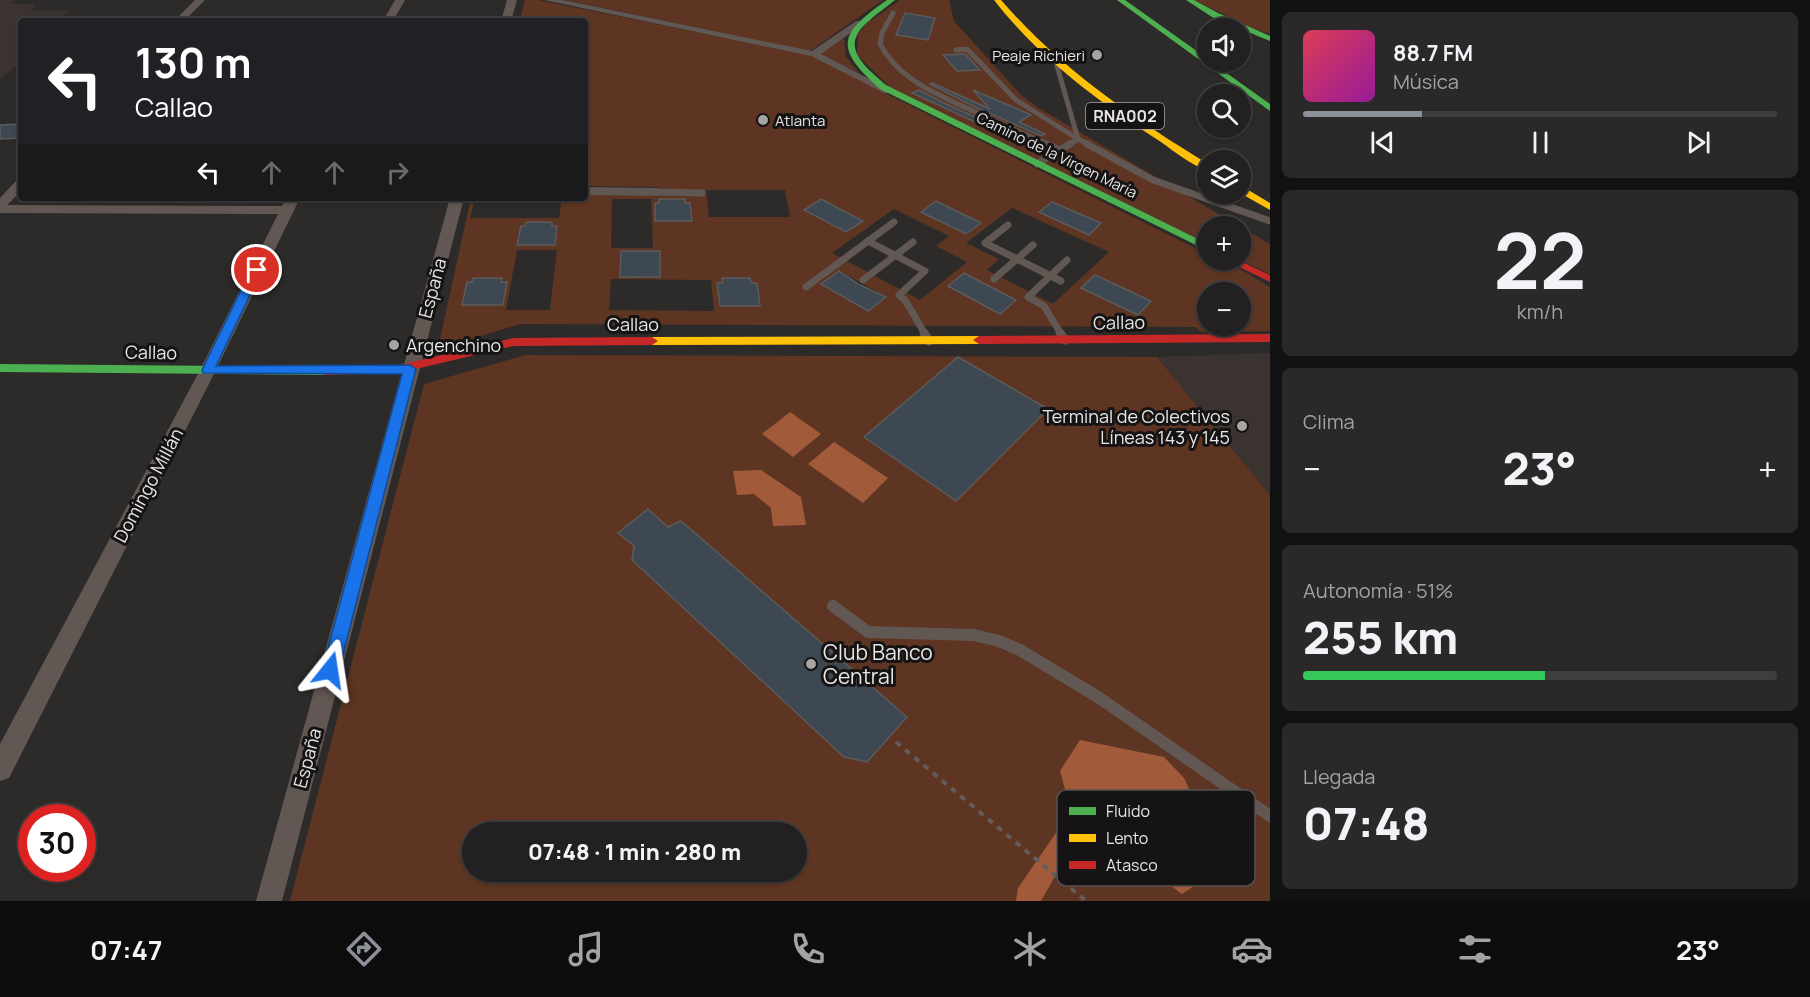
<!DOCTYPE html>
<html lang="es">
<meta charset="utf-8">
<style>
body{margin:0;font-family:Manrope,sans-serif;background:#2a2829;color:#f1f3f6;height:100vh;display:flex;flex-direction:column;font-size:22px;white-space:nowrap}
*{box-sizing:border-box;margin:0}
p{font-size:20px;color:#a2a3a5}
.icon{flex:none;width:33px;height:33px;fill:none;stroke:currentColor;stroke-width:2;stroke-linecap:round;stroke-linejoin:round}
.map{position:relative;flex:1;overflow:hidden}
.sheet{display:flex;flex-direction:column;gap:12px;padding:12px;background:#131212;width:540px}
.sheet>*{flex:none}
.top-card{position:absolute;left:18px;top:18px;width:570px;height:183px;border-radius:6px;box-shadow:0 2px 4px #0004,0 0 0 2px #3f3e3e;background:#202124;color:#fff;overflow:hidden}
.buttons{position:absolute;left:1197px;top:18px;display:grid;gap:12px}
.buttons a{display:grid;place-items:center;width:54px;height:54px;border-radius:50%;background:#222020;box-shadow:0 2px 4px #0004,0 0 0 2px #3f3e3e;font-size:30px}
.speed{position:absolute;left:18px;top:804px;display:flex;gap:12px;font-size:30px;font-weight:700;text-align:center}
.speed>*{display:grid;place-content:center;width:78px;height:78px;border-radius:50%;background:#222020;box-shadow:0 2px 4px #0004,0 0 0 2px #3f3e3e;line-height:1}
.speed .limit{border:9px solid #d22;background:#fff;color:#111}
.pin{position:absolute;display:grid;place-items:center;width:51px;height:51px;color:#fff;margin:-26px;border:3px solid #fff;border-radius:50%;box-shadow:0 2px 6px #0007}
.me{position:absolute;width:66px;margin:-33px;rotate:15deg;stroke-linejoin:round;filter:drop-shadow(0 0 4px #0008)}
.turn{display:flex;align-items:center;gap:21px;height:126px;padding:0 18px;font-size:27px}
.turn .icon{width:78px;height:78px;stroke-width:2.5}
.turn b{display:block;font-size:42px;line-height:51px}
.lanes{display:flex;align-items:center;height:57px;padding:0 18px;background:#0003;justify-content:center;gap:30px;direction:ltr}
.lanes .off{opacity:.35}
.big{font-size:45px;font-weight:800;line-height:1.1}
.sheet .card{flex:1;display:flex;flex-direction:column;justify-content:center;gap:9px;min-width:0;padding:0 21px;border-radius:9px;background:#2a2829}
.sheet .dial{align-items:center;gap:0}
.dial b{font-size:78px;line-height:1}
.song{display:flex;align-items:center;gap:18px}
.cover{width:72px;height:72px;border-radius:9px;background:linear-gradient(135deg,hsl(350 70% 55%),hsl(300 70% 35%))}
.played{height:6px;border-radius:3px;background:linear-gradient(90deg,#8c9099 25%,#3f3e3e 25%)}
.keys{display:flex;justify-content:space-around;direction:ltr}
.heat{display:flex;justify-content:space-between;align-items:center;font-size:33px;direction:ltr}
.charge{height:9px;border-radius:4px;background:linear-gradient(90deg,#34c759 51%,#3f3e3e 0)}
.trip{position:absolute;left:462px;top:822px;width:345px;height:60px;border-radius:30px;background:#222020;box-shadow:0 2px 4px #0004,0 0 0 2px #3f3e3e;font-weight:800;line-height:60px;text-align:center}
.tabs{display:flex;height:96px;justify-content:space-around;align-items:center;background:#0e0d0d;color:#a2a3a5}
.tabs .icon{width:42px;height:42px}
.tabs .current{color:#8c9099}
.tabs b{font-size:27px;color:#f1f3f6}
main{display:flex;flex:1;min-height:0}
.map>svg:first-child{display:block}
</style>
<main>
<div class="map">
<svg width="1270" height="901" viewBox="0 0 1270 901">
<rect width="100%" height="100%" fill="#2d2b2a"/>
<g fill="#3b3330">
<path d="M0,0H15L11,4H36L30,10H71L57,21H21V62L0,79Z"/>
<path d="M1270,353V495L1157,357Z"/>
</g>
<g fill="#5d3522" fill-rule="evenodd">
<path d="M525,0H538L809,55L1207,254L1208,260C1229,260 1252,276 1270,287V331L1201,332L1195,327L520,324L449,346L439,343L471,198H475L470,218H559L562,198H585V194H657L658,187L585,186V21H520ZM706,190H785L790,217H709ZM612,199H651L653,248H611ZM659,199H685V203H690L691,221H678V217L668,221H655V203H659ZM936,201L980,222L981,223L921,212ZM1052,202L1101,223V224L1088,235L1040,213ZM1012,208L1109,252L1053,304L987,270L999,259L966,243ZM894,209L949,236L936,246L967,262L920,300L832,253ZM526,222H534L533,227H543V222H552V226H557L555,245H541L532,241L531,245H517L521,226H525ZM517,250H557L550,310H506ZM840,271L886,297L868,311L822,284ZM965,273L1015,299V300L1000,313L949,286ZM1095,275L1151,301V302L1137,315L1081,288ZM473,278H481L480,283H491L492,278H501L503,305H488L478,300L476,305H462L467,282H472ZM722,278H750L751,283H757L760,306H720L717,283H722ZM611,279L711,280L714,311L609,310ZM1208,292H1240V326H1208Z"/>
<path d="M565,0H883L810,51Z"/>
<path d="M900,0H949L954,21L1021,95L1037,107L1239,226H1208L1207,244L893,90L857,55L858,34L866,24Z"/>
<path d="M1194,0H1270V34L1254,29Z"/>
<path d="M844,38L846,57L859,73L820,54Z"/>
<path d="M1241,227L1270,244V274L1240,260Z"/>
<path d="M526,355L1157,357L1270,495V901H290L424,384ZM472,832H796V872H472Z"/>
</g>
<g fill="#a15b3a">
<path d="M790,412L821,434L793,457L762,434Z"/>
<path d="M834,442L888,478L863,503L808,464Z"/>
<path d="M761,470L801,497L806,525L773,526L771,508L754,494L737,495L733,471Z"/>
<path d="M1080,740L1164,757L1184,778L1195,802H1171L1167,817L1205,854L1199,883L1182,894L1146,868L1112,830L1076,839L1041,901H1016L1018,888L1071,811L1060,771Z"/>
</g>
<g fill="#3e4852" stroke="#5c5b5b" stroke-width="1.5">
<path d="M905,13L935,18L928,40L896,35Z"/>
<path d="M965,54L980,70L957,71L943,55Z"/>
<path d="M932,83L990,109L973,90L1027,113L1031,115L1019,122L1045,134L1041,136L975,107L930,84Z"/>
<path d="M919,90L944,103L1031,142L1025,145L912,93Z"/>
<path d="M21,124V138L0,139V125Z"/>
<path d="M659,199H685V203H690L692,221H655V203H659Z"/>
<path d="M821,199L863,221L846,232L804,210Z"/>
<path d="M936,201L981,223L966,234L921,212Z"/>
<path d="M1052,202L1101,223L1089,235L1039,212Z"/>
<path d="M526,222H552V226H557L555,245H517L521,226H525Z"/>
<path d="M621,251H660V277H620Z"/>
<path d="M839,271L860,285L886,297L868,311L821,284Z"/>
<path d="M964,273L1016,300L1000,314L948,286Z"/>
<path d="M1095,275L1151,301L1138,315L1081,288Z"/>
<path d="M473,278H502L501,282H507L503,305H462L467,282H472Z"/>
<path d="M722,278H750L751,283H757L760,306H720L717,283H722Z"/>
<path d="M958,357L1048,409L956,501L864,437Z"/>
<path d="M648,509L668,527L681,521L907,717L867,762L844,757L632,560L634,546L618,533Z"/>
</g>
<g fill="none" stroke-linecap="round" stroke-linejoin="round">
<path stroke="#635c5a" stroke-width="4" stroke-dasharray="6 6" stroke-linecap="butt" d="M896,742L1086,901"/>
<g stroke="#615753" stroke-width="5">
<path d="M893,13L882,33L880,44C900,81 937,94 973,111C998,122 1024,134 1050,145"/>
<path d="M956,50L967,49L1016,100L1078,139L1068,145"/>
<path d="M1057,66L1078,139L1090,145"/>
</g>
<g stroke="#615753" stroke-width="7">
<path d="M1046,144L1060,150"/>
<path d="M1087,144L1153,180L1270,221"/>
<path d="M1037,164L1070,144"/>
<path d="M657,192L702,193"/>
<path d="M1008,225L985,243L1061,281"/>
<path d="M868,241L925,271L899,295L905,300L925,334"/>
<path d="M994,279L1033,245"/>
<path d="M863,280L913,242"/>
<path d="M806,287L894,222"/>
<path d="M1061,334L1044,306L1028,297L1067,260"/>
</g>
<g stroke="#615753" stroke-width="9">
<path d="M924,333L929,341"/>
<path d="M1060,333L1065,340"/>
</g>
<path stroke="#615753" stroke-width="12" d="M833,606L868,632L974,635L999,641L1020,650L1098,697L1270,816"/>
<g fill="#615753" fill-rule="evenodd">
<path d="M195,0H205L184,21H174Z"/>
<path d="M395,0H405L393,21H383Z"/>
<path d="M507,0H517L511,21H501Z"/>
<path d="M544,0H563L812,51L856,21H862V25L821,54L893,91L892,93H884L811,56Z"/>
<path d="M21,180V191L7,205L282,206L286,198H300L216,370L9,778L0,781V744L200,370L278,214L0,213V198L16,181Z"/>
<path d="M585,187L657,188L663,192L657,196L585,195Z"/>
<path d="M450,198H464L282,901H256Z"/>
</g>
<g fill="#4caf50" fill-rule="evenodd">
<path d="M887,0H895C887,7 877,13 869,21C838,46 864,66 886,85L1208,244V251L880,89C834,48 838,34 887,0Z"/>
<path d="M1117,0H1125L1208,59V62H1211L1270,104V111Z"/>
<path d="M1186,0H1194L1218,13L1270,36V41L1212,17Z"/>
<path d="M0,364L324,367L330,371L324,375L0,372Z"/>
</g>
<g fill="#ffc107" fill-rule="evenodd">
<path d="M994,0H1001C1060,68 1131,117 1208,164V171C1191,165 1175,152 1161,142C1099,102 1039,58 994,0Z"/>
<path d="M1240,185L1270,203V210L1240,193Z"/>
<path d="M979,336L985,340L979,344L652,345L646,341L652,337Z"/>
</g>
<g fill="#c62828" fill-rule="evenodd">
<path d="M1225,260H1238L1270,275V282Z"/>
<path d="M1270,334V342L979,344L973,340L979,336Z"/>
<path d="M652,337L658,341L652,345L513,346L399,373L324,375L318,371L324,367L399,365L513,338Z"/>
</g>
</g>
<path fill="#1a73e8" stroke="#114b97" stroke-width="1.5" d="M257,267L262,270L216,366L410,365L416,369L339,670L336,676L330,678L324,676L322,670L402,374L203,373L202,370L251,270Z"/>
<g fill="#a7a5a4" stroke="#151313" stroke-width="2">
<circle cx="1097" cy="55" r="6"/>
<circle cx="763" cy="120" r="6"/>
<circle cx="394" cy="345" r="6"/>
<circle cx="1242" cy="426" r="6"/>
<circle cx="811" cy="664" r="6"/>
</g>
<g text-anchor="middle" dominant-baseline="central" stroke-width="6" stroke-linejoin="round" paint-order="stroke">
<g font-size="15" fill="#e8e6e5" stroke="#151313" text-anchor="end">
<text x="1085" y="55">Peaje Richieri</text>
<text x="775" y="120" text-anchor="start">Atlanta</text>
</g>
<g font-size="15" fill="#e8e6e5" stroke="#151313">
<text transform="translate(1057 155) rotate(26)">Camino de la Virgen María</text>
</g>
<rect fill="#151313" stroke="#a9a7a6" stroke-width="1.5" x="1086" y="103" width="78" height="26" rx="4.5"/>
<g font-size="16" font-weight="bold" fill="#e8e6e5">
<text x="1125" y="116">RNA002</text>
</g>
<g font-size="18" fill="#e8e6e5" stroke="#151313">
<text transform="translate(432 288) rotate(-75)">España</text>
<text transform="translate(1119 322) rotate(-1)">Callao</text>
<text x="633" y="324">Callao</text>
<text transform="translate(151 352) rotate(1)">Callao</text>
<text transform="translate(148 485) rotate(-62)">Domingo Millán</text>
<text transform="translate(307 758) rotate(-75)">España</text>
</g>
<g font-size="18" fill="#e8e6e5" stroke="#151313" text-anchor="start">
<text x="406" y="345">Argenchino</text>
<text x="1230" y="416" text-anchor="end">Terminal de Colectivos<tspan x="1230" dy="21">Líneas 143 y 145</tspan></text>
</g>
<g font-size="21" fill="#e8e6e5" stroke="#151313" text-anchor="start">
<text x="823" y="652">Club Banco<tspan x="823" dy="24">Central</tspan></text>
</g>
</g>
<rect x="1057" y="790" width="198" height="96" rx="9" fill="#151313" stroke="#545252" stroke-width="1.5"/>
<rect x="1069" y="807" width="27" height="8" fill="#4caf50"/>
<rect x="1069" y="834" width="27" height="8" fill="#ffc107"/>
<rect x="1069" y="861" width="27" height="8" fill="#c62828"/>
<g font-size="16" fill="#e8e6e5">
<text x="1106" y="817">Fluido</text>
<text x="1106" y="844">Lento</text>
<text x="1106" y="871">Atasco</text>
</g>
</svg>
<div class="buttons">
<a><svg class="icon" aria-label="sound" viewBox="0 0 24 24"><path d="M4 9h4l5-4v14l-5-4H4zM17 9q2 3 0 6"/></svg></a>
<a><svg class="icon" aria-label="search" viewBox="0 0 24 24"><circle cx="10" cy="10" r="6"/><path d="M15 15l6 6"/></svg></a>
<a><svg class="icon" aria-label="layers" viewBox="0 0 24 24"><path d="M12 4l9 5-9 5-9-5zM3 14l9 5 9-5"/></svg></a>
<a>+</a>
<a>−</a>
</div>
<div class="speed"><div class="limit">30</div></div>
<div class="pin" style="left:257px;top:270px;background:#d93025"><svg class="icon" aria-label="arrive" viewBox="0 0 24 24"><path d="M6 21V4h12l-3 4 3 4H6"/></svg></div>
<svg class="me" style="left:330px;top:670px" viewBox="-20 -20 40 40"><path d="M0-17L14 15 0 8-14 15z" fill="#1a73e8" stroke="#fff" stroke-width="4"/></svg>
<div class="trip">07:48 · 1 min · 280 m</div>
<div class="top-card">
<div class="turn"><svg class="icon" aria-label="left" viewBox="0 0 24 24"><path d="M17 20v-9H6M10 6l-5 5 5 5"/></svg><div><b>130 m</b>Callao</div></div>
<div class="lanes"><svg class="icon" aria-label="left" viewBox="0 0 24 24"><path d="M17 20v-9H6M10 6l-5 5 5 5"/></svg><svg class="icon off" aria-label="ahead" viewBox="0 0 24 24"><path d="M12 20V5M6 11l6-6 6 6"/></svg><svg class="icon off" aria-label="ahead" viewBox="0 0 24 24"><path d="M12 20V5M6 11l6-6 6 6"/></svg><svg class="icon off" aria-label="right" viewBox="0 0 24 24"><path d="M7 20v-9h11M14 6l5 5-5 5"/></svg></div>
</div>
</div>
<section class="sheet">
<div class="card">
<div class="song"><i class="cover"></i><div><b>88.7 FM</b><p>Música</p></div></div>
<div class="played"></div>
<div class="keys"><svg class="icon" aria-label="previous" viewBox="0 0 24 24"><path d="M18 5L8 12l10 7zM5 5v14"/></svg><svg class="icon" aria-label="pause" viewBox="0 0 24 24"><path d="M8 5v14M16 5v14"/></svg><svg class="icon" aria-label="next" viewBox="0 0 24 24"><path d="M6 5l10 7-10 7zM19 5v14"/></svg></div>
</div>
<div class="card dial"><b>22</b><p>km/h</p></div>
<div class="card"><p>Clima</p>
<div class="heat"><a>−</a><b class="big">23°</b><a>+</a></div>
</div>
<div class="card"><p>Autonomía · 51%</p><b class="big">255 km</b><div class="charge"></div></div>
<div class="card"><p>Llegada</p><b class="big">07:48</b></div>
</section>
</main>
<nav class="tabs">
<b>07:47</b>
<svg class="icon current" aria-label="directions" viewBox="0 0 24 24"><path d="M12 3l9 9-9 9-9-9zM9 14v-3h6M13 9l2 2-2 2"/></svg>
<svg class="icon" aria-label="music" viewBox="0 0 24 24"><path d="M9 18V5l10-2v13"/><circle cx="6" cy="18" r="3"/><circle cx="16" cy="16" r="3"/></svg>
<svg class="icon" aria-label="phone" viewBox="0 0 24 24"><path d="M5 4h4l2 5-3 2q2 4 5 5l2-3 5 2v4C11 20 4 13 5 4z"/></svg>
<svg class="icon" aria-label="climate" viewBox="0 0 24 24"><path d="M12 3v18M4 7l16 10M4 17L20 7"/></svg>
<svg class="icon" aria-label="car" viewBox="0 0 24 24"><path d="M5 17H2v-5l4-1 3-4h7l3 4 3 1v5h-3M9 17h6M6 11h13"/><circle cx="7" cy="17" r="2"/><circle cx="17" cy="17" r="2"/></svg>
<svg class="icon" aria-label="filters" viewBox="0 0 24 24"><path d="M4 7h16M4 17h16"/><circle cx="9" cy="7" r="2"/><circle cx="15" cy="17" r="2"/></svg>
<b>23°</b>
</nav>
